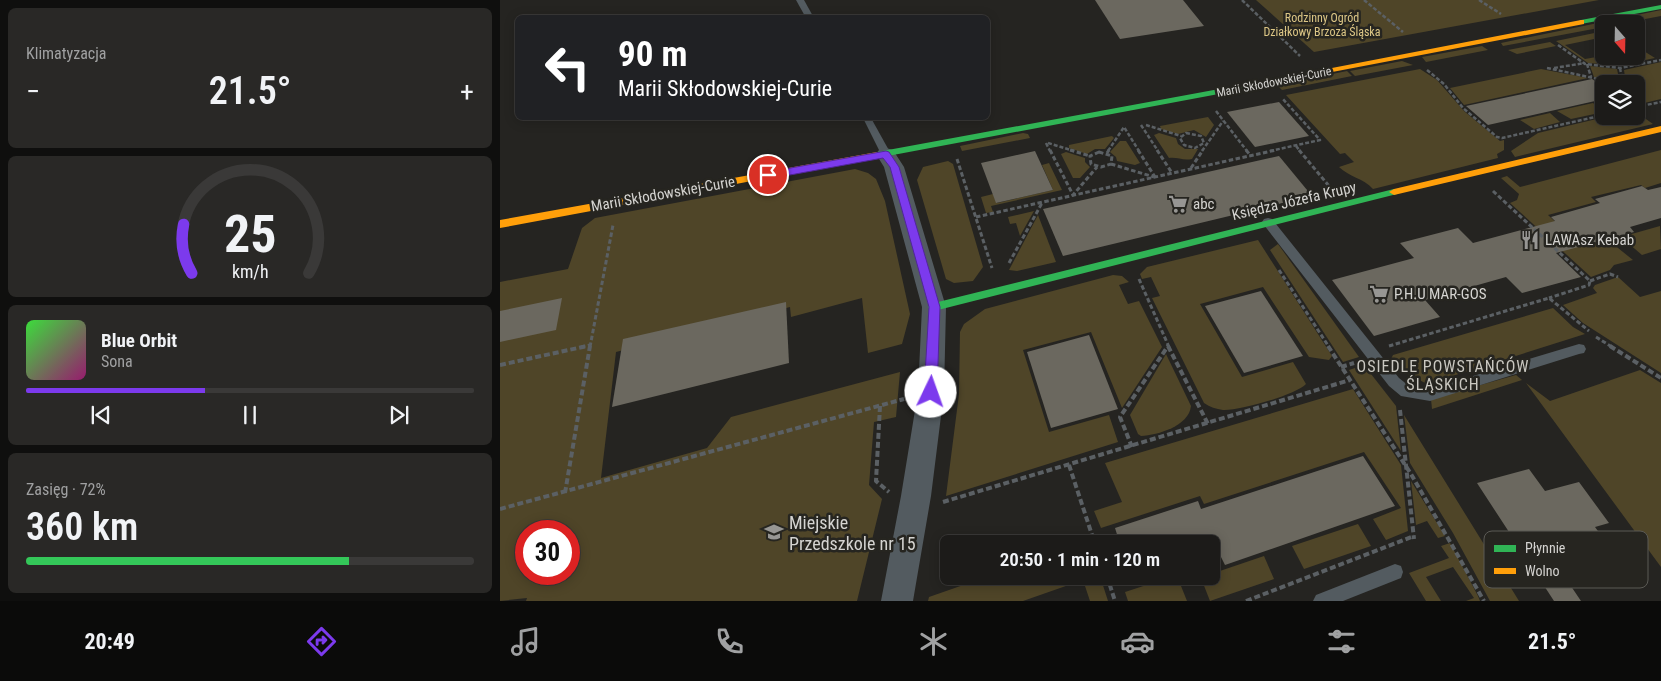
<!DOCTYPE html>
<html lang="pl">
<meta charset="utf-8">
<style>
body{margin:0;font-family:"Roboto Condensed",sans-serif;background:#292826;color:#f1f3f6;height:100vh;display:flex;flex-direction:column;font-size:19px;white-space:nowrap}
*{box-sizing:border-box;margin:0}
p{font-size:16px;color:#a0a1a2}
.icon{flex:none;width:28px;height:28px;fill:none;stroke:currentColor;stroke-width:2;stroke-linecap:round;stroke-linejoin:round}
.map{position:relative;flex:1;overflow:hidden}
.sheet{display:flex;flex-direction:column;gap:8px;padding:8px;background:#0f0f0e;width:500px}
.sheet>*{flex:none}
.top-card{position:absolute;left:15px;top:15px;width:475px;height:105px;border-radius:8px;box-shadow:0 2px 12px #0003,0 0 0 1px #3a3938;background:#202124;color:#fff;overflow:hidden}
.needle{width:32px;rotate:160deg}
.tools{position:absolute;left:1095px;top:15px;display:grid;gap:10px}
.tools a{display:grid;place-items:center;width:50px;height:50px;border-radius:8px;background:#1c1b19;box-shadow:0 2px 12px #0003,0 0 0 1px #3a3938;font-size:25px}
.speed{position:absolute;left:15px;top:520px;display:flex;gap:10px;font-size:25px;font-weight:700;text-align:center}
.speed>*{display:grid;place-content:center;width:65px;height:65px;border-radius:50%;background:#1c1b19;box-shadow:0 2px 12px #0003,0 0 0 1px #3a3938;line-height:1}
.speed .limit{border:8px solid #d22;background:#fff;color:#111}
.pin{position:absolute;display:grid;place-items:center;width:42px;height:42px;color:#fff;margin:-21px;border:2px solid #fff;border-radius:50%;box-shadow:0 1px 5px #0007}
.me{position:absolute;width:55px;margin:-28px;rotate:3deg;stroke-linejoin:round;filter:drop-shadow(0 0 4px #0008)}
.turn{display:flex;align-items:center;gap:18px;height:105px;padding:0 20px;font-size:22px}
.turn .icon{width:65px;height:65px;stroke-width:2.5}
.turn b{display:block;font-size:35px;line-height:42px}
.big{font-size:38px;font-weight:600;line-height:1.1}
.sheet .tile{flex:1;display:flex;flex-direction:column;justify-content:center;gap:8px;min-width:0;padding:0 18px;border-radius:8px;background:#292826}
.sheet .dial{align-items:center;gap:0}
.dial svg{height:130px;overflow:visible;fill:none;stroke:#3a3938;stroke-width:7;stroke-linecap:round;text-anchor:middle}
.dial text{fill:#f1f3f6;stroke:none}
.song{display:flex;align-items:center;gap:15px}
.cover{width:60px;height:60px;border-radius:8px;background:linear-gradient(135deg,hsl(120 70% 55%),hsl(320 70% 35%))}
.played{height:5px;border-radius:2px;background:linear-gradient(90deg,#7c3aed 40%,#3a3938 40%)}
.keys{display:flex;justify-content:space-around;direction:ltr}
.heat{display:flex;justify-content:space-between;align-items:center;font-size:28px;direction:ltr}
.charge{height:8px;border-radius:4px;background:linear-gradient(90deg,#34c759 72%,#3a3938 0)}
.trip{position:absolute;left:440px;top:535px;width:280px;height:50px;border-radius:8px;background:#1c1b19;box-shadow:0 2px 12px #0003,0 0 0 1px #3a3938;font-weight:600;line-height:50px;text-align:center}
.tabs{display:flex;height:80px;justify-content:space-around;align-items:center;background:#0b0b0a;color:#a0a1a2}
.tabs .icon{width:35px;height:35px}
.tabs .current{color:#7c3aed}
.tabs b{font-size:22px;color:#f1f3f6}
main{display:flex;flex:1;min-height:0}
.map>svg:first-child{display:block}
</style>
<main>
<section class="sheet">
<div class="tile"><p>Klimatyzacja</p>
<div class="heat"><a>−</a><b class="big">21.5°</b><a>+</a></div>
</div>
<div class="tile dial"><svg viewBox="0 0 100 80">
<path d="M14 69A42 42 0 1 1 86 69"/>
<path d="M14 69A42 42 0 0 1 9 39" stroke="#7c3aed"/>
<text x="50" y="56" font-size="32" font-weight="700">25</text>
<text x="50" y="72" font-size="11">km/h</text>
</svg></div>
<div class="tile">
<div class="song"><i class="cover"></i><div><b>Blue Orbit</b><p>Sona</p></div></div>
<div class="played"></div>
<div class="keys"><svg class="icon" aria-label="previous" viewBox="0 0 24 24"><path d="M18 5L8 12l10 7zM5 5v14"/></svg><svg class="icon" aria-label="pause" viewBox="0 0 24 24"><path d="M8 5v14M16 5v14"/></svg><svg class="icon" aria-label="next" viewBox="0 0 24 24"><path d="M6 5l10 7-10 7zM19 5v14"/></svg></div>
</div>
<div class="tile"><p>Zasięg · 72%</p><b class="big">360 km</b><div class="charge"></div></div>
</section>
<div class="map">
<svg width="1161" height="601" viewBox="0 0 1161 601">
<rect width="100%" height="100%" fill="#252421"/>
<g fill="#4f4528" fill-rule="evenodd">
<path d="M756,0H1099L814,52Z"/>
<path d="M1161,10V16L1119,24H1104V27L1003,46L1001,43Z"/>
<path d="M1104,31V37L1065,45L1085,59L1102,56L1116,65L1088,63L1056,41Z"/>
<path d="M1050,42L1056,46L1017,54L1008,50Z"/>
<path d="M982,46L988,50L926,62L922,57Z"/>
<path d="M1139,48L1155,58L1126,64L1114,56H1136V49Z"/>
<path d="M902,61L913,65L855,76L850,71Z"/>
<path d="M1161,62V99L1136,105V84H1126L1124,70Z"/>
<path d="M1090,66L1117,69L1120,84H1106L1094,77Z"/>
<path d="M920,69L937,80L964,111L1000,141L1004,140V150L997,154L998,158L873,189C863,178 849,177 839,167L854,162L845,153L840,154L786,95Z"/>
<path d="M1041,69L1088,78L964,105L950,88Z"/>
<path d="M847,71L852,76L782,90L779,87L783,84Z"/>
<path d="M1093,103L1104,112L1071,119L1057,111Z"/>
<path d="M1136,112L1153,124L1015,157L1011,151L1038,133L1109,116H1136Z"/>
<path d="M1050,113L1060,122L1034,129L1020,120Z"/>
<path d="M708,117L714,125L706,137L694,130L678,134L661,129L660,126Z"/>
<path d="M523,133L528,134L530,138L462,151L460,146Z"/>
<path d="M659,133L676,138L678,144L685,149H698L692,159C683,161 678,157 669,158L654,135Z"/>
<path d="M612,136L614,138L605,149H595L587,154L569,148V145Z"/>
<path d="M620,141H626L640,163L635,165L617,161L616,157L610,152Z"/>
<path d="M1161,150V183L1145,188L1141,185L1091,197L1096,202L1048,215L1083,247L1108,240L1133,260L1114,265L1110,270L1091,277L1010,203L1017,200L1019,194L1001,178L1007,176L1020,187Z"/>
<path d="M566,152L585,158V162L590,167L580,178H573L561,154Z"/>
<path d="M448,161L453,164L483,267L473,281L454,283L446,279L417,180L423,167Z"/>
<path d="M549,163L562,190L491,206L493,212L486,213L481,197L493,194L497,203L553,190L542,165Z"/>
<path d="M355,169L368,173L376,179L385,201L410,314L402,344L368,353L362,298L291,317L290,307L116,352L101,478L207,448L231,417L400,372L396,417L374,422L369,485L382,499L357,601H26L27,598L0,601V282L68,269L82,228L95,218ZM26,531H69V574H26Z"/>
<path d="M534,211L520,236L516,223L510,224L508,217Z"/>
<path d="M538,215L556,262L517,271L509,270Z"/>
<path d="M1160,226L1161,249L1142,255L1121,237Z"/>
<path d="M758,240L832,356L829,360L809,357L763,287L700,304L742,377L793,362L806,384C796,395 738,411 723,410C716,409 710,407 704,403L652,298L660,296L651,277L642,279L640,274L647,267Z"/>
<path d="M778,244L859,357L843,362L770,250Z"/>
<path d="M613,275L622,276L629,282L619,285L628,304L639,301L662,347L622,408L591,332L523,350L549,432L609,415L618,442L446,496L459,394L460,332L464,324L485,309Z"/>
<path d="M1118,277L1140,297L1161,291V373L1083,323L1063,305L1097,293L1093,288L1095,285Z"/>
<path d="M1053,308L1073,327L1085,334L927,384L902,371L890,361L893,355Z"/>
<path d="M666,354L691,406C689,426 658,435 641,436L638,434L630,415Z"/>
<path d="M864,365L896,406L901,451L849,370Z"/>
<path d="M1140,370L1161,383V567L1026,383L1050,401Z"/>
<path d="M1016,375L1022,380L932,409L931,399Z"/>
<path d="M853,389L901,465L908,531L886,540L873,519L901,508L864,452L704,504L700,496L601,528L594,511L622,502L605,463Z"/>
<path d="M904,415L1019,601H990L953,533L910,463Z"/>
<path d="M911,481L945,536L938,538L927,521L916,525Z"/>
<path d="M858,524L871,546L804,569L792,546Z"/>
<path d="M950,543L978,596L980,601H966L974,598L953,567L926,577L941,601H926L909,573L949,558L941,546Z"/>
<path d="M764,556L774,579L710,601L701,578L711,576V574Z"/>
<path d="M489,576H600L608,601H590L583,580L523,601H428L429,597Z"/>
<path d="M674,576H677L687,601H628L625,592Z"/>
</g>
<g fill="#6b685f">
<path d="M595,0H683L704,26L620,39Z"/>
<path d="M1092,79L1104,87V99L988,125L966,106Z"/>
<path d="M779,102L809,136L755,147L727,112Z"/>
<path d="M535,151L553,190L496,203L481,163Z"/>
<path d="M779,156L812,196L563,256L543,209Z"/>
<path d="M1142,186L1148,190L1161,187V218L1130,227L1134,232L1056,253L1081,277L1022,293L1006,277L925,300L940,317L874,336L832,280L914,258L900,243L958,228L973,243L1055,221L1051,217L1100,203L1095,199Z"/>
<path d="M761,291L803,356L744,373L705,306Z"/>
<path d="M62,298L56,330L0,342V311Z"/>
<path d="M286,302L289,363L112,407L123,339Z"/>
<path d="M589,335L618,409L551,428L527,352Z"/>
<path d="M863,456L895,506L725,565L721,557L711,560V544H620L615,528L698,501L701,509Z"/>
<path d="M1029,469L1045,491L1079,482L1109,523L1095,527L1111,549L1056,564L1081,601H1054L977,483Z"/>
<path d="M632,576H664L635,586Z"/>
</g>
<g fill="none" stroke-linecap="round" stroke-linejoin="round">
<g stroke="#5b6064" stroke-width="2.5" stroke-dasharray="4 2" stroke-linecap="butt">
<path d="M742,0L800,56"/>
<path d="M864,0L903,32"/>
<path d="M979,0L1001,14"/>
<path d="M1058,45L1085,64L1120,68L1161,60"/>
<path d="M1087,64L1091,77"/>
<path d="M1047,68L1098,79L1105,84"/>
<path d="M1054,68L1085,63"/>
<path d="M1120,68L1123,84"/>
<path d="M927,70L944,84L963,108L997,137L1002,138L1104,115"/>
<path d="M1136,107L1161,102"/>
<path d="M716,111L747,151"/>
<path d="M641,125L658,151"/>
<path d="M646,125L681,136"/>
<path d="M686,133L701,136L704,143L695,148L684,145L680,138Z"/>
<path d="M546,143L550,151"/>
<path d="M548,143L574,151"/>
<path d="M796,146L800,151"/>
<path d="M608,151L624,127L639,151"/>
<path d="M702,151L723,121"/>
<path d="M770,151L820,140L782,98"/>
</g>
<g stroke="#5b6064" stroke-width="3" stroke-dasharray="4.5 2.5" stroke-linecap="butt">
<path d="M550,150L573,195L597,167"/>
<path d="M570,150L590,156"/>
<path d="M638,150L655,177"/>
<path d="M657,150L672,173"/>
<path d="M746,150L751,156"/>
<path d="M799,150L829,186"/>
<path d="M599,152L612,156L611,164L601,167L591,164L590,156Z"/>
<path d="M607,153L609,150"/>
<path d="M457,159L492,268"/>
<path d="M611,164L654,177"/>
<path d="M691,168L703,150"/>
<path d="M993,191L1090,281L1089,285L1049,298"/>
<path d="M476,217L776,150"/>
<path d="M509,263L542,203"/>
<path d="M779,270L829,347"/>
<path d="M639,279L669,347"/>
<path d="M1090,281L1110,274L1118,277"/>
<path d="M1096,337L1112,347"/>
<path d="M889,346L1049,298L1089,331"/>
<path d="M81,347L90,345"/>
<path d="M90,347L113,225"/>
</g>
<g stroke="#5b6064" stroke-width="4" stroke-dasharray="6 3" stroke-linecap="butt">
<path d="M668,346L708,424"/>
<path d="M828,346L911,474L984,601"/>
<path d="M1110,346L1161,378"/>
<path d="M0,365L87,346"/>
<path d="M841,367L854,363"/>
<path d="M380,406L376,481L389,492"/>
<path d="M900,410L914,539"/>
<path d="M632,447L620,417L668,346"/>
<path d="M569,465L595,544"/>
<path d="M65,493L90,346"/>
<path d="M443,502L850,380"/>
<path d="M0,509L404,399"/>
<path d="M607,576L615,601"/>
<path d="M746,601L914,536"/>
</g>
<g fill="#535b60" fill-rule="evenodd">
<path d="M296,0H304L314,18H306Z"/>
<path d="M363,118H371L391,154L390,156H382Z"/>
<path d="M768,218L772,219L899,378L909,386L930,389L1079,344L1084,345L1086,349L1084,353L1079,354L930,401L901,396L889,386L764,225L762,222L764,219Z"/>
<path d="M895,564L901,566L903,572L901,578L843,601H813L816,595Z"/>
</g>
<path fill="#535b60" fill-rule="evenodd" d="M386,148L393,150L404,167L446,307L444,392L431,496L413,601H381L401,496L418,392L422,307L384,167L376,154L379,150Z"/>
<g fill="#30b455" fill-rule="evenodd">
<path d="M1161,5V9L1081,24L1077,22L1081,20Z"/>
<path d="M806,73L810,75L809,77L377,158L372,155L377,152Z"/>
<path d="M894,189L899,192L897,194L434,311L430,310L428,307L430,304L434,303Z"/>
</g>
<g fill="#ff9f0a" fill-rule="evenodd">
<path d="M1081,20H1084V24L806,77L802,75L806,73Z"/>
<path d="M1161,126V132L894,195L889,192L894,189Z"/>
<path d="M377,152L382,155L380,157L0,228V220Z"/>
</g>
</g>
<path fill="#7c3aed" stroke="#51269a" d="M386,151L389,152L399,167L440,307L437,392L431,398L424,392L429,307L390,167L383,158L268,179L263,175L268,172Z"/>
<defs>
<g id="supermarket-bare" transform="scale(1.5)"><path d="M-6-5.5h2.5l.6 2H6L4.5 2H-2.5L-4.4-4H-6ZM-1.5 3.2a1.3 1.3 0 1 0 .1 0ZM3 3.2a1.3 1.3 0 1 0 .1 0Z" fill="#979693" stroke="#262520" stroke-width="2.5" paint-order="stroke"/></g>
<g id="restaurant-bare" transform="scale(1.5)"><path d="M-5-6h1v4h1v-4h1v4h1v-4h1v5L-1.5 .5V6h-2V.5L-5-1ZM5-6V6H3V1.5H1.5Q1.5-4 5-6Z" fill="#979693" stroke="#262520" stroke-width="2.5" paint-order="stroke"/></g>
<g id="school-bare" transform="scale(1.5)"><path d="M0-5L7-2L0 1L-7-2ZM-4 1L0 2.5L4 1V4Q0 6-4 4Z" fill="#979693" stroke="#262520" stroke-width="2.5" paint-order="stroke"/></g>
</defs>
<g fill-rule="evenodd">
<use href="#supermarket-bare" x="678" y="204"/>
<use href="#restaurant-bare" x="1030" y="240"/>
<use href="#supermarket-bare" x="879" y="294"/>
<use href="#school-bare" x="274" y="532"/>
</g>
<g text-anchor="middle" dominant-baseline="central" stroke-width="5" stroke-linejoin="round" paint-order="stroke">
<g font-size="12" fill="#ddc786" stroke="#262520">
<text x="822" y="18">Rodzinny Ogród<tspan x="822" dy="14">Działkowy Brzoza Śląska</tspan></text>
</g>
<g font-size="12" fill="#d5d4d1" stroke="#262520">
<text transform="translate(774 82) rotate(-11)">Marii Skłodowskiej-Curie</text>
</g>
<g font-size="15" fill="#d5d4d1" stroke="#262520">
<text transform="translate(163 194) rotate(-10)">Marii Skłodowskiej-Curie</text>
<text transform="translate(794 201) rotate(-13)">Księdza Józefa Krupy</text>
</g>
<g font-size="15" fill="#d5d4d1" stroke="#262520" text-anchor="start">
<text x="693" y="204">abc</text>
<text x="1045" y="240">LAWAsz Kebab</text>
<text x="894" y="294">P.H.U MAR-GOS</text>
</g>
<g font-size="16" letter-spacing="1" fill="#cac8c1" stroke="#262520">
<text x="943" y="366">OSIEDLE POWSTAŃCÓW<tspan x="943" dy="18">ŚLĄSKICH</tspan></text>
</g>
<g font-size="18" fill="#d5d4d1" stroke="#262520" text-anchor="start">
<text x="289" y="522">Miejskie<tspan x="289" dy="21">Przedszkole nr 15</tspan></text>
</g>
</g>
<rect x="984" y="531" width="164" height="57" rx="8" fill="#262520" stroke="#5b5a55" stroke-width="1"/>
<rect x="994" y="545" width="22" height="7" fill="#30b455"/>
<rect x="994" y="568" width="22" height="6" fill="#ff9f0a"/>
<g font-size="14" fill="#d5d4d1">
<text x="1025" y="553">Płynnie</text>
<text x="1025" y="576">Wolno</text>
</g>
</svg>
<div class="tools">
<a><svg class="needle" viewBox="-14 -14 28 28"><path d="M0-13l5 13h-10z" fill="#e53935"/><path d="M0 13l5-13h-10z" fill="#a0a1a2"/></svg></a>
<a><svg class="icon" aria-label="layers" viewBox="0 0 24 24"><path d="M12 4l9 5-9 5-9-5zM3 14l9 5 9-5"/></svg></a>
</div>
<div class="speed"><div class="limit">30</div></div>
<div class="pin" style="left:268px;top:175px;background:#d93025"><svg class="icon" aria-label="arrive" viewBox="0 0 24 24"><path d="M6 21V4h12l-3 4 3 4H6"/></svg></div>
<svg class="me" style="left:431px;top:392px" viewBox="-20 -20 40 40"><circle r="19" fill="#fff"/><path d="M0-13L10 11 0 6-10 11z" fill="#7c3aed"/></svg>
<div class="trip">20:50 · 1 min · 120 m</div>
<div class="top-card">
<div class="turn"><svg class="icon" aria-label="left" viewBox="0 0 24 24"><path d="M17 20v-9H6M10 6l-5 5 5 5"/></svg><div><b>90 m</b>Marii Skłodowskiej-Curie</div></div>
</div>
</div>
</main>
<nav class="tabs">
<b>20:49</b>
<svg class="icon current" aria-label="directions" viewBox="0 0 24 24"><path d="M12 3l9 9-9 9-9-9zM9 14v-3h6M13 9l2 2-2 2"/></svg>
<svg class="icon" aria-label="music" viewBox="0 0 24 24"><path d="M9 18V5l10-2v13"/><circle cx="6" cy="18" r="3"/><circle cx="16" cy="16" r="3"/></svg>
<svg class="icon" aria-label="phone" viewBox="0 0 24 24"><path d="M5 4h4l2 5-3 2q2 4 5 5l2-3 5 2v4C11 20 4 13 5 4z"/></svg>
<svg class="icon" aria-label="climate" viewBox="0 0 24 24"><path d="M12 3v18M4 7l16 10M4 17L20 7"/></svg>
<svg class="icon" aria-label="car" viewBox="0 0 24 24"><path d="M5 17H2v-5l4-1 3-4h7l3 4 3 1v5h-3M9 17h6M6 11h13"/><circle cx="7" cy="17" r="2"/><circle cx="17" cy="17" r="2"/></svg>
<svg class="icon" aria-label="filters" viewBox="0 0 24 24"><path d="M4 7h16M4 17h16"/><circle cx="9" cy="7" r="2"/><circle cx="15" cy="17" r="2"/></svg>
<b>21.5°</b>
</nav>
